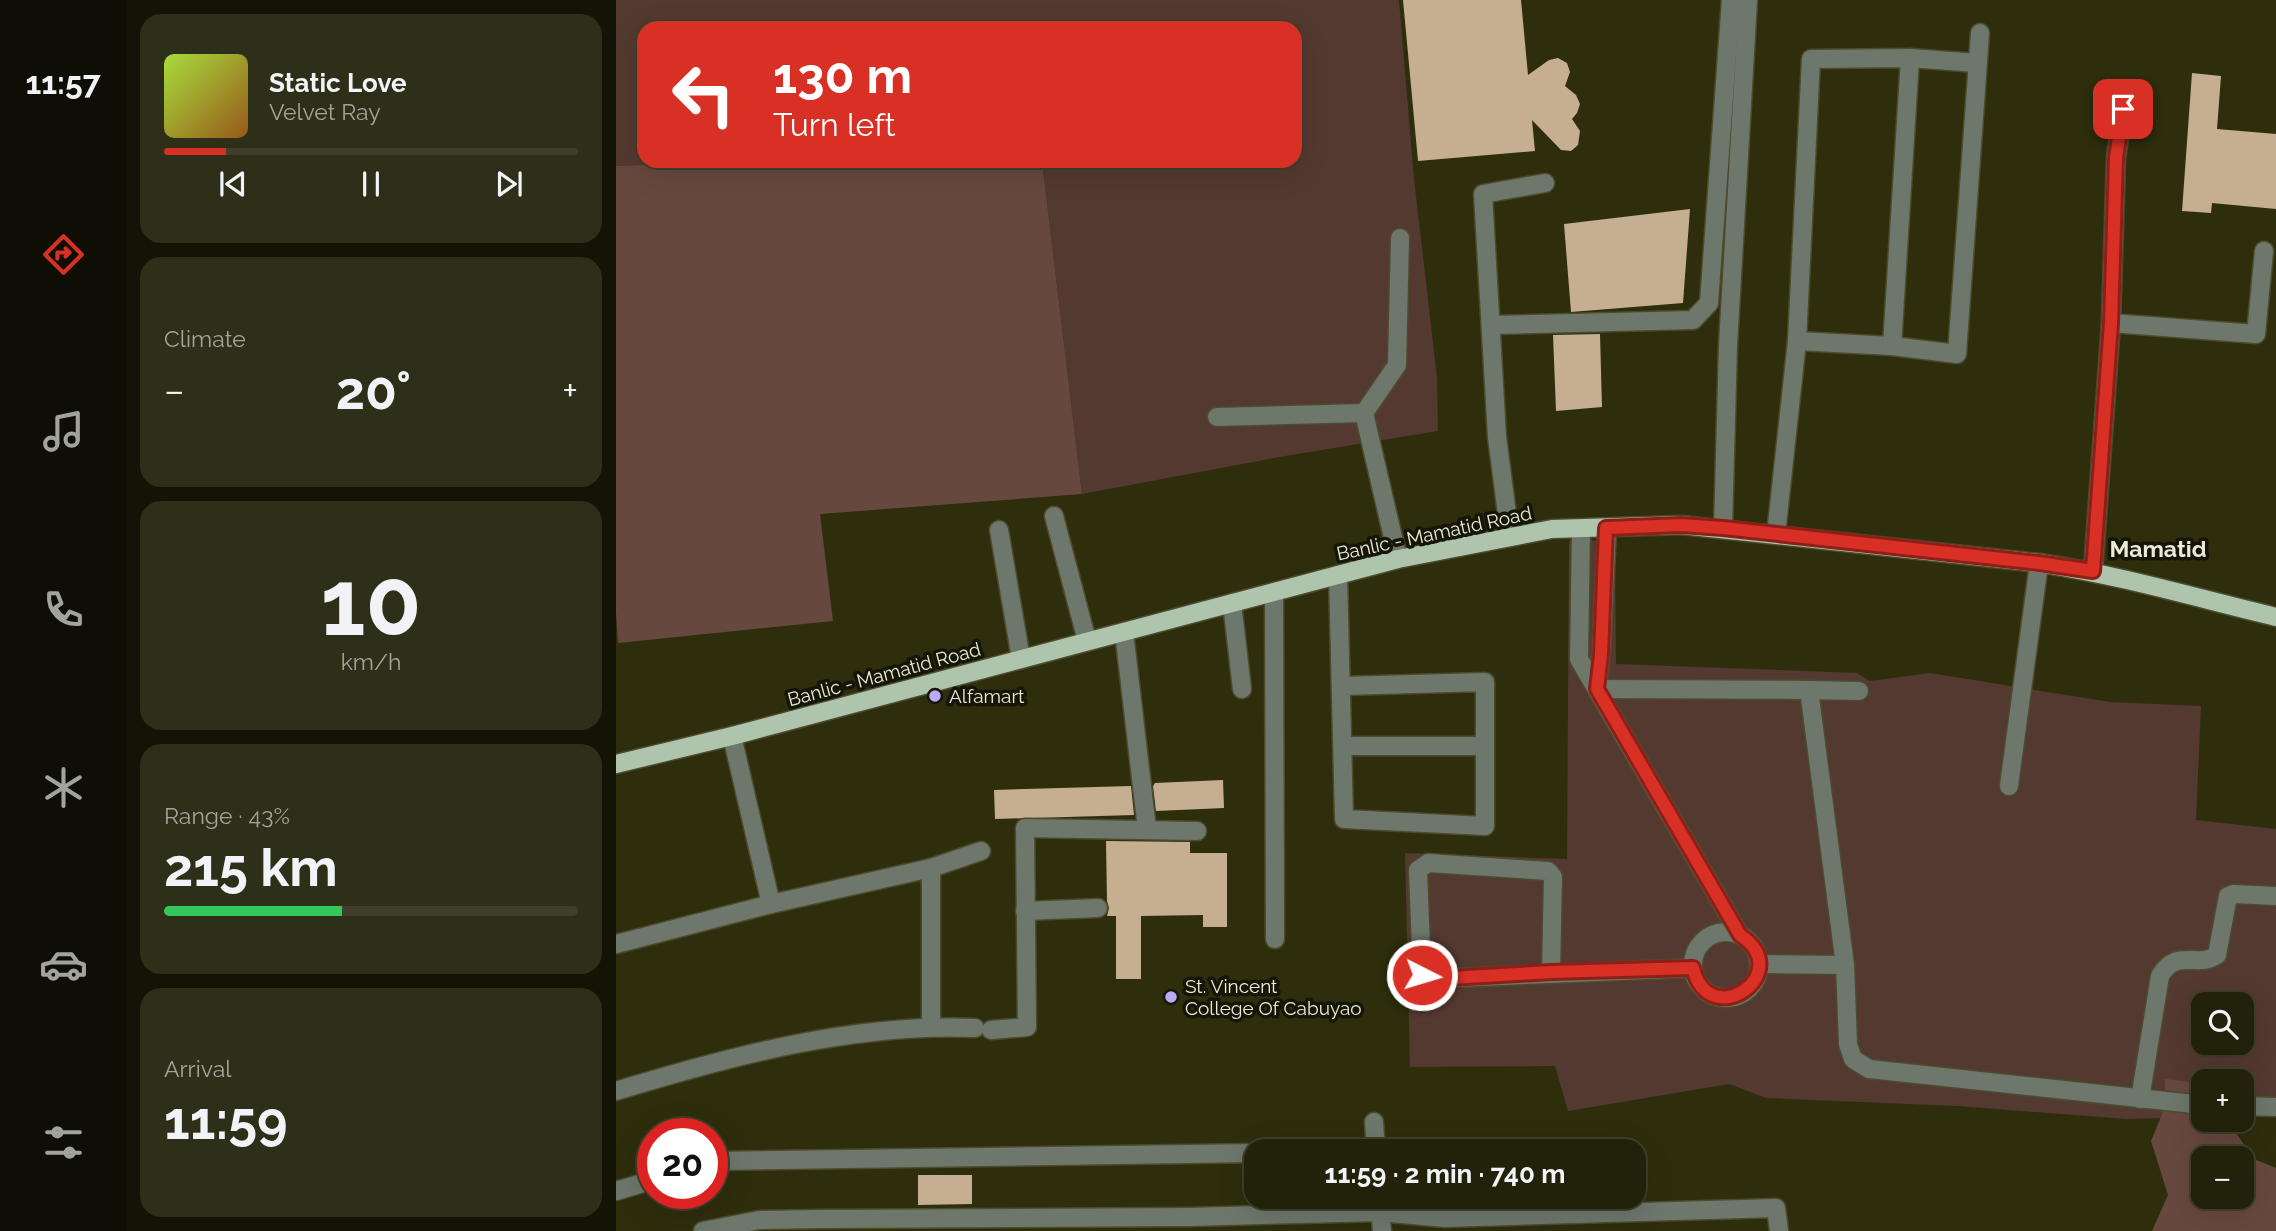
<!DOCTYPE html>
<meta charset="utf-8">
<style>
body{margin:0;font-family:Raleway,sans-serif;background:#2e2f18;color:#f1f3f6;height:100vh;display:flex;flex-direction:column;font-size:26px;white-space:nowrap}
*{box-sizing:border-box;margin:0}
p{font-size:23px;color:#a2a49c}
.icon{flex:none;width:38px;height:38px;fill:none;stroke:currentColor;stroke-width:2;stroke-linecap:round;stroke-linejoin:round}
.map{position:relative;flex:1;overflow:hidden}
.details{display:flex;flex-direction:column;gap:14px;padding:14px;background:#131306;width:490px}
.details>*{flex:none}
.top-card{position:absolute;left:21px;top:21px;width:665px;height:147px;border-radius:21px;box-shadow:0 7px 28px #0002,0 0 0 2px #3f3f2b;background:#d93025;color:#fff;overflow:hidden}
.fabs{position:absolute;left:1575px;top:992px;display:grid;gap:14px}
.fabs a{display:grid;place-items:center;width:63px;height:63px;border-radius:14px;background:#22220a;box-shadow:0 7px 28px #0002,0 0 0 2px #3f3f2b;font-size:35px}
.speed{position:absolute;left:21px;top:1118px;display:flex;gap:14px;font-size:35px;font-weight:700;text-align:center}
.speed>*{display:grid;place-content:center;width:91px;height:91px;border-radius:50%;background:#22220a;box-shadow:0 7px 28px #0002,0 0 0 2px #3f3f2b;line-height:1}
.speed .limit{border:10px solid #d22;background:#fff;color:#111}
.pin{position:absolute;display:grid;place-items:center;width:60px;height:60px;color:#fff;margin:-30px;border-radius:14px;box-shadow:0 4px 10px #0006}
.me{position:absolute;width:77px;margin:-38px;rotate:95deg;stroke-linejoin:round;filter:drop-shadow(0 0 5px #0008)}
.turn{display:flex;align-items:center;gap:24px;height:147px;padding:0 21px;font-size:32px}
.turn .icon{width:91px;height:91px;stroke-width:2.5}
.turn b{display:block;font-size:49px;line-height:60px}
.big{font-size:52px;font-weight:700;line-height:1.1}
.details .widget{flex:1;display:flex;flex-direction:column;justify-content:center;gap:10px;min-width:0;padding:0 24px;border-radius:21px;background:#2e2f18}
.details .dial{align-items:center;gap:0}
.dial b{font-size:91px;line-height:1}
.song{display:flex;align-items:center;gap:21px}
.cover{width:84px;height:84px;border-radius:10px;background:linear-gradient(135deg,hsl(80 70% 55%),hsl(30 70% 35%))}
.played{height:7px;border-radius:4px;background:linear-gradient(90deg,#d93025 15%,#3f3f2b 15%)}
.keys{display:flex;justify-content:space-around;direction:ltr}
.heat{display:flex;justify-content:space-between;align-items:center;font-size:38px;direction:ltr}
.charge{height:10px;border-radius:5px;background:linear-gradient(90deg,#34c759 43%,#3f3f2b 0)}
.trip{position:absolute;left:628px;top:1139px;width:402px;height:70px;border-radius:21px;background:#22220a;box-shadow:0 7px 28px #0002,0 0 0 2px #3f3f2b;font-weight:700;line-height:70px;text-align:center}
main{display:flex;flex:1;min-height:0}
.menu{display:flex;flex-direction:column;width:126px;justify-content:space-around;align-items:center;background:#0e0e04;color:#a2a49c}
.menu .icon{width:49px;height:49px}
.menu .current{color:#d93025}
.menu b{font-size:32px;color:#f1f3f6}
.map>svg:first-child{display:block}
</style>
<main>
<nav class="menu">
<b>11:57</b>
<svg class="icon current" aria-label="directions" viewBox="0 0 24 24"><path d="M12 3l9 9-9 9-9-9zM9 14v-3h6M13 9l2 2-2 2"/></svg>
<svg class="icon" aria-label="music" viewBox="0 0 24 24"><path d="M9 18V5l10-2v13"/><circle cx="6" cy="18" r="3"/><circle cx="16" cy="16" r="3"/></svg>
<svg class="icon" aria-label="phone" viewBox="0 0 24 24"><path d="M5 4h4l2 5-3 2q2 4 5 5l2-3 5 2v4C11 20 4 13 5 4z"/></svg>
<svg class="icon" aria-label="climate" viewBox="0 0 24 24"><path d="M12 3v18M4 7l16 10M4 17L20 7"/></svg>
<svg class="icon" aria-label="car" viewBox="0 0 24 24"><path d="M5 17H2v-5l4-1 3-4h7l3 4 3 1v5h-3M9 17h6M6 11h13"/><circle cx="7" cy="17" r="2"/><circle cx="17" cy="17" r="2"/></svg>
<svg class="icon" aria-label="filters" viewBox="0 0 24 24"><path d="M4 7h16M4 17h16"/><circle cx="9" cy="7" r="2"/><circle cx="15" cy="17" r="2"/></svg>
</nav>
<section class="details">
<div class="widget">
<div class="song"><i class="cover"></i><div><b>Static Love</b><p>Velvet Ray</p></div></div>
<div class="played"></div>
<div class="keys"><svg class="icon" aria-label="previous" viewBox="0 0 24 24"><path d="M18 5L8 12l10 7zM5 5v14"/></svg><svg class="icon" aria-label="pause" viewBox="0 0 24 24"><path d="M8 5v14M16 5v14"/></svg><svg class="icon" aria-label="next" viewBox="0 0 24 24"><path d="M6 5l10 7-10 7zM19 5v14"/></svg></div>
</div>
<div class="widget"><p>Climate</p>
<div class="heat"><a>−</a><b class="big">20°</b><a>+</a></div>
</div>
<div class="widget dial"><b>10</b><p>km/h</p></div>
<div class="widget"><p>Range · 43%</p><b class="big">215 km</b><div class="charge"></div></div>
<div class="widget"><p>Arrival</p><b class="big">11:59</b></div>
</section>
<div class="map">
<svg width="1660" height="1231" viewBox="0 0 1660 1231">
<rect width="100%" height="100%" fill="#2e2e0d"/>
<g fill="#543930" fill-rule="evenodd">
<path d="M0,0H783L798,179L821,377L822,431L669,456L466,494L426,161H679V28H28V161H116L0,166Z"/>
<path d="M999,540L1000,664L1241,673L1254,681L1314,673L1494,702L1585,706L1580,820L1660,829V1115H1626V1082H1587V1117L1510,1119L1341,1106L1150,1098L1113,1084L952,1111L939,1066L794,1067L789,853L951,859L953,541ZM1587,1004H1626V1043H1587Z"/>
</g>
<g fill="#67483e" fill-rule="evenodd">
<path d="M116,161H426L466,494L204,514L217,621L2,643L0,613V166Z"/>
<path d="M1549,1079L1582,1083L1587,1090V1120H1611L1638,1159L1660,1168V1231H1536L1552,1195L1535,1141L1549,1107ZM1587,1158H1626V1197H1587Z"/>
</g>
<g fill="#c6af90">
<path d="M787,0H905L912,75L933,60L942,58L951,63L954,72L949,86L960,95L964,104L961,113L956,119L964,131L962,145L955,151L945,150L916,120L919,151L802,161Z"/>
<path d="M1576,73L1605,76L1601,129L1660,134V209L1596,203L1595,213L1566,211Z"/>
<path d="M1074,209L1067,303L955,312L948,224Z"/>
<path d="M984,334L986,407L940,411L937,335Z"/>
<path d="M607,780L608,808L540,811L537,786L539,783Z"/>
<path d="M515,786L518,815L379,819L378,790Z"/>
<path d="M490,841L574,842V853H611V927H587V915L525,916V979H500V916H491L493,908L491,901Z"/>
<path d="M302,1175H356V1204L302,1205Z"/>
</g>
<g fill="none" stroke-linecap="round" stroke-linejoin="round">
<g stroke="#4c4c2d" stroke-width="21">
<g id="minor">
<path d="M1495,323L1640,334L1648,251"/>
<path d="M876,325L1077,320L1093,303L1115,0"/>
<path d="M1181,341L1276,346L1341,354L1364,33"/>
<path d="M1276,346L1294,58"/>
<path d="M748,413L781,365L784,238"/>
<path d="M601,417L748,413L782,559"/>
<path d="M438,516L471,641"/>
<path d="M1107,528L1112,345L1132,0"/>
<path d="M965,529L963,659L1124,935"/>
<path d="M383,530L405,659"/>
<path d="M1160,534L1181,341L1195,59L1294,58L1361,63"/>
<path d="M894,537L881,437L867,194L929,183"/>
<path d="M1477,571L1495,323L1500,158L1507,109"/>
<path d="M722,575L728,819L869,826V682L726,686"/>
<path d="M658,592L659,939"/>
<path d="M616,603L626,689"/>
<path d="M508,632L531,829"/>
<path d="M981,689L1193,690L1229,965L1143,964"/>
<path d="M981,689L985,654L991,528"/>
<path d="M1193,690L1243,691"/>
<path d="M116,736L155,904"/>
<path d="M728,746H868"/>
<path d="M1393,786L1423,563"/>
<path d="M315,868V1026"/>
<path d="M409,911L482,908"/>
<circle cx="1110" cy="965" r="33"/>
<path d="M0,944L155,904L315,868L365,851"/>
<path d="M1229,965L1232,1044L1237,1059L1253,1069L1587,1105"/>
<path d="M935,972L937,877L932,871L812,863L802,870L806,975L812,979L1077,968"/>
<path d="M375,1030L411,1027L409,828L581,831"/>
<path d="M0,1091C115,1056 238,1023 359,1028"/>
<path d="M1524,1099L1544,976C1561,947 1581,969 1601,955L1612,896L1617,894L1660,896"/>
<path d="M1626,1106L1660,1107"/>
<path d="M758,1122L760,1152"/>
<path d="M96,1161L640,1153"/>
<path d="M0,1191L37,1180"/>
<path d="M763,1197L766,1231"/>
<path d="M87,1231L143,1220L204,1219L572,1217L764,1212L829,1218L1160,1208L1163,1231"/>
</g>
</g>
<g stroke="#4c4c2d" stroke-width="21">
<path id="major" d="M0,764L116,736L782,559L936,529L1065,525L1423,563C1503,575 1581,598 1660,617"/>
</g>
<use href="#minor" stroke="#6d776c" stroke-width="18"/>
<use href="#major" stroke="#aec4ad" stroke-width="18"/>
</g>
<g fill="none" stroke-linecap="round" stroke-linejoin="round">
<g stroke="#8d1f18" stroke-width="18">
<path id="route" d="M806,975L818,979L935,972L1077,968C1093,1034 1182,973 1124,935L981,689L985,654L990,528L1065,525L1107,528L1423,563L1477,571L1495,323L1500,158L1507,109"/>
</g>
<use href="#route" stroke="#d93025" stroke-width="12"/>
</g>
<g fill="#bca9f5" stroke="#151508" stroke-width="2.5">
<circle cx="319" cy="696" r="7"/>
<circle cx="555" cy="997" r="7"/>
</g>
<g text-anchor="middle" dominant-baseline="central" stroke-width="7" stroke-linejoin="round" paint-order="stroke">
<g font-size="19" fill="#e9ead7" stroke="#151508">
<text transform="translate(818 533) rotate(-12)">Banlic - Mamatid Road</text>
<text transform="translate(268 674) rotate(-15)">Banlic - Mamatid Road</text>
</g>
<g font-size="19" fill="#e9ead7" stroke="#151508" text-anchor="start">
<text x="333" y="696">Alfamart</text>
<text x="569" y="986">St. Vincent<tspan x="569" dy="22">College Of Cabuyao</tspan></text>
</g>
<g font-size="23" font-weight="bold" fill="#e9ead7" stroke="#151508">
<text x="1542" y="548">Mamatid</text>
</g>
</g>
</svg>
<div class="fabs">
<a><svg class="icon" aria-label="search" viewBox="0 0 24 24"><circle cx="10" cy="10" r="6"/><path d="M15 15l6 6"/></svg></a>
<a>+</a>
<a>−</a>
</div>
<div class="speed"><div class="limit">20</div></div>
<div class="pin" style="left:1507px;top:109px;background:#d93025"><svg class="icon" aria-label="arrive" viewBox="0 0 24 24"><path d="M6 21V4h12l-3 4 3 4H6"/></svg></div>
<svg class="me" style="left:806px;top:975px" viewBox="-20 -20 40 40"><circle r="17" fill="#d93025" stroke="#fff" stroke-width="3"/><path d="M0-11L8 9 0 5-8 9z" fill="#fff"/></svg>
<div class="trip">11:59 · 2 min · 740 m</div>
<div class="top-card">
<div class="turn"><svg class="icon" aria-label="left" viewBox="0 0 24 24"><path d="M17 20v-9H6M10 6l-5 5 5 5"/></svg><div><b>130 m</b>Turn left</div></div>
</div>
</div>
</main>
